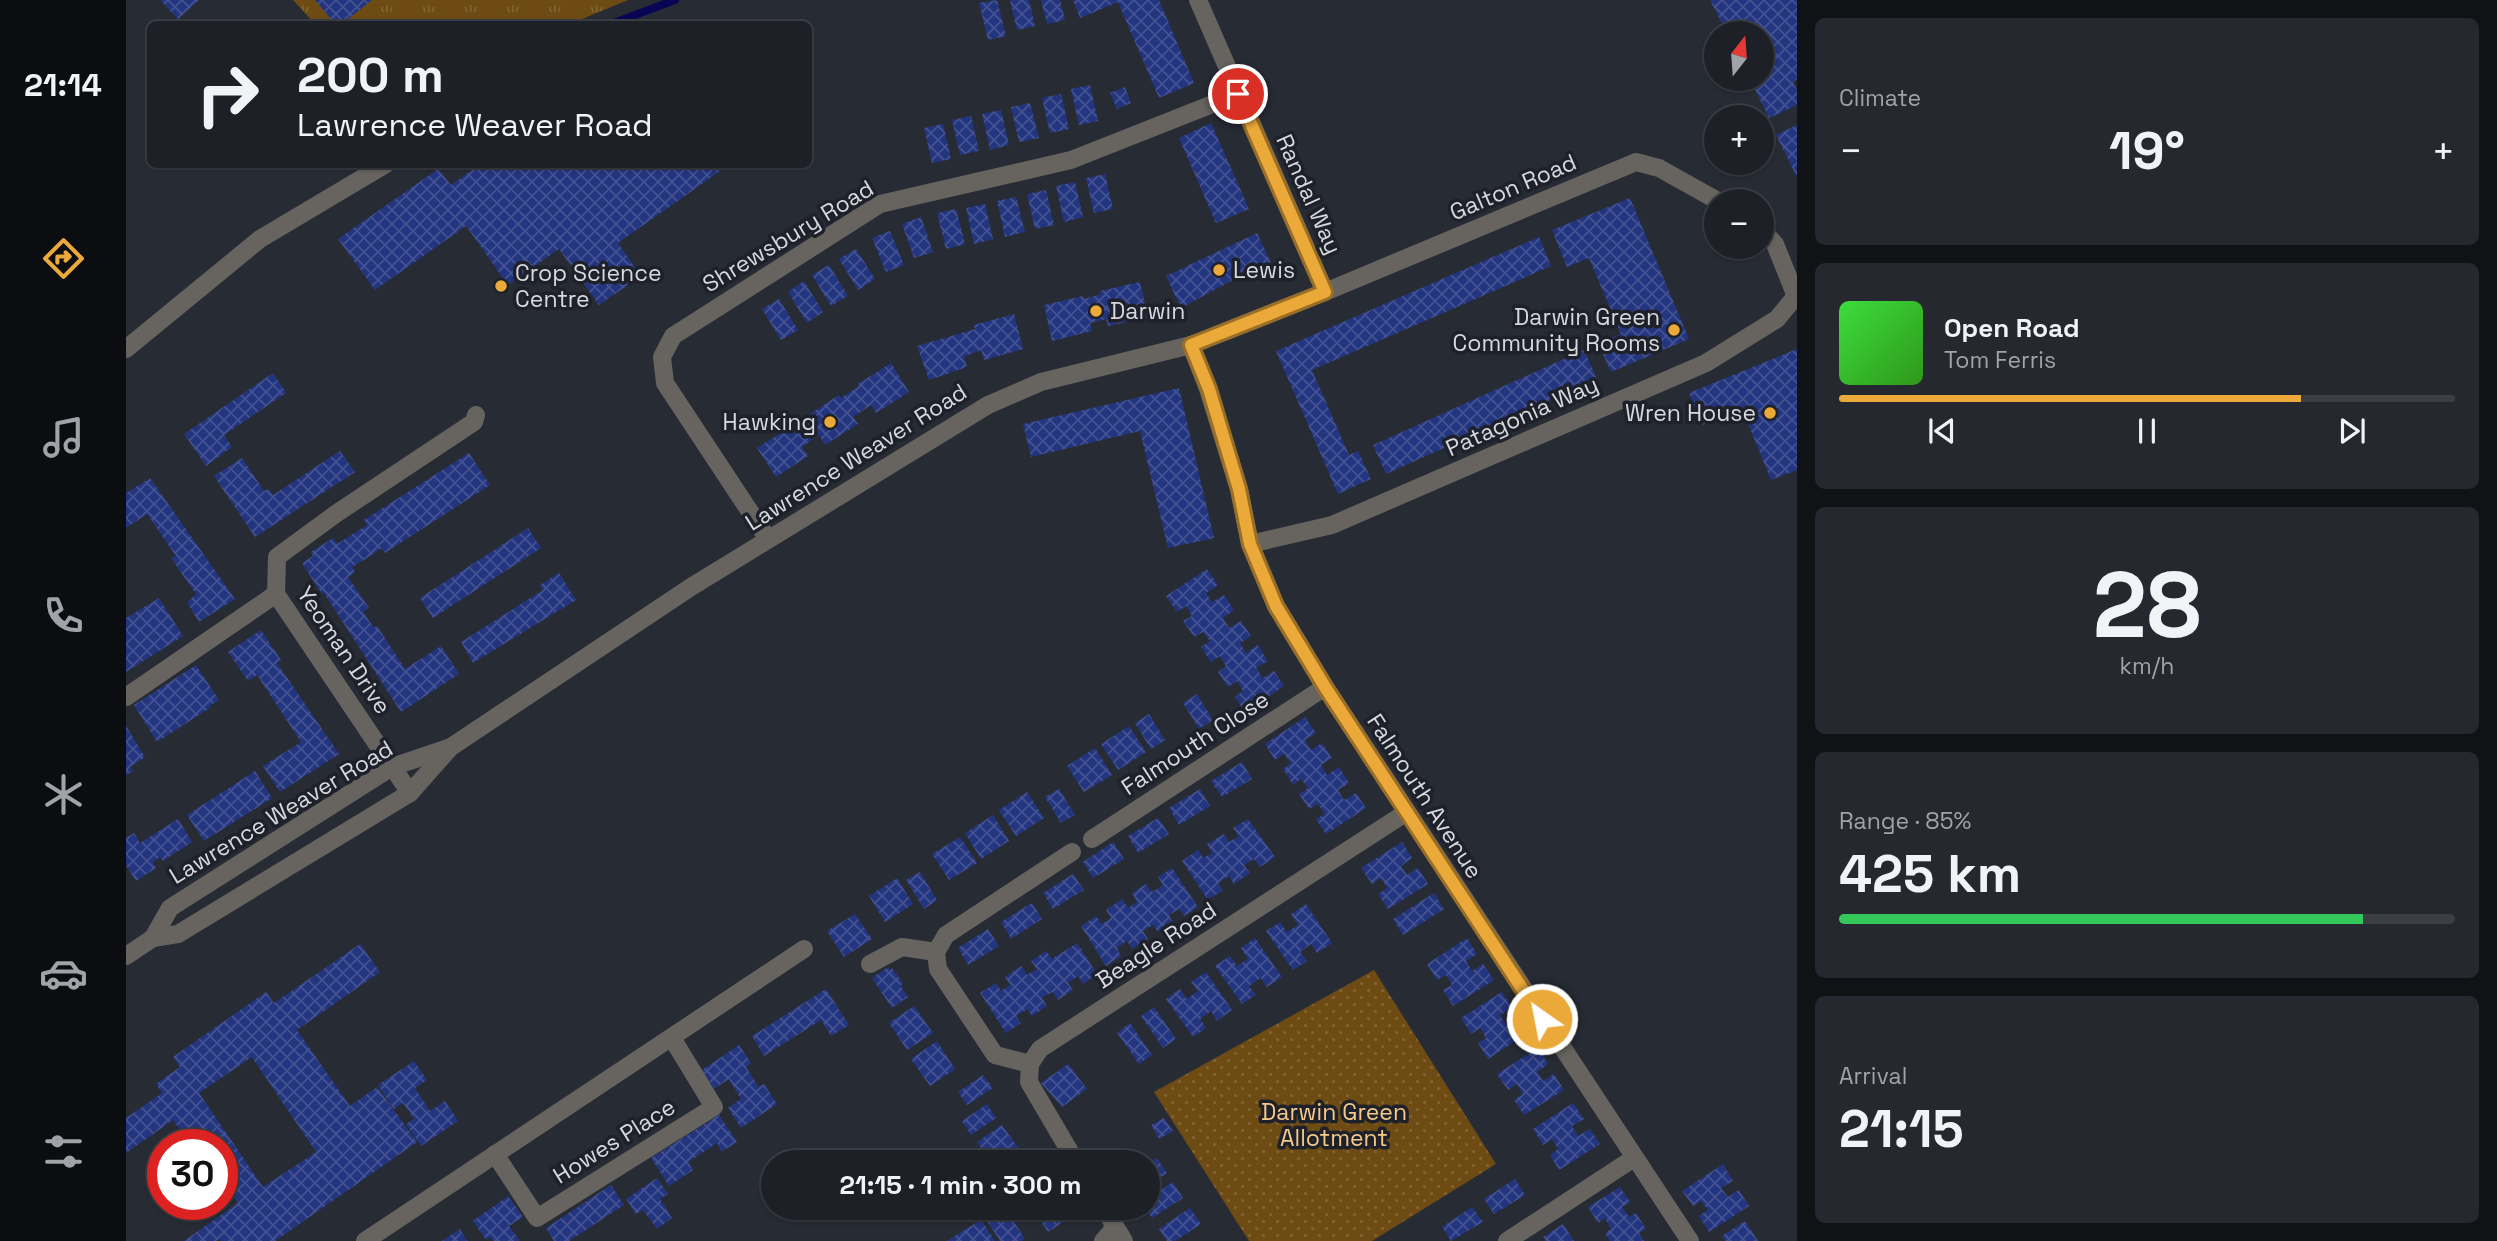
<!DOCTYPE html>
<meta charset="utf-8">
<style>
body{margin:0;font-family:"Space Grotesk",sans-serif;background:#25282f;color:#f1f3f6;height:100vh;display:flex;flex-direction:column;font-size:26px;white-space:nowrap}
*{box-sizing:border-box;margin:0}
p{font-size:23px;color:#a0a3a7}
.icon{flex:none;width:38px;height:38px;fill:none;stroke:currentColor;stroke-width:2;stroke-linecap:round;stroke-linejoin:round}
.map{position:relative;flex:1;overflow:hidden}
.side{display:flex;flex-direction:column;gap:18px;padding:18px;background:#101215;width:700px}
.side>*{flex:none}
.banner{position:absolute;left:21px;top:21px;width:665px;height:147px;border-radius:10px;box-shadow:0 2px 5px #0004,0 0 0 2px #3b3e44;background:#1d2027;color:#f1f3f6;overflow:hidden}
.needle{width:46px;rotate:17deg}
.tools{position:absolute;left:1578px;top:21px;display:grid;gap:14px}
.tools a{display:grid;place-items:center;width:70px;height:70px;border-radius:50%;background:#1d2027;box-shadow:0 2px 5px #0004,0 0 0 2px #3b3e44;font-size:35px}
.speed{position:absolute;left:21px;top:1129px;display:flex;gap:14px;font-size:35px;font-weight:700;text-align:center}
.speed>*{display:grid;place-content:center;width:91px;height:91px;border-radius:50%;background:#1d2027;box-shadow:0 2px 5px #0004,0 0 0 2px #3b3e44;line-height:1}
.speed .limit{border:10px solid #d22;background:#fff;color:#111}
.pin{position:absolute;display:grid;place-items:center;width:60px;height:60px;color:#fff;margin:-30px;border:4px solid #fff;border-radius:50%;box-shadow:0 2px 7px #0007}
.me{position:absolute;width:77px;margin:-38px;rotate:327deg;stroke-linejoin:round;filter:drop-shadow(0 0 5px #0008)}
.turn{display:flex;align-items:center;gap:24px;height:147px;padding:0 35px;font-size:32px}
.turn .icon{width:91px;height:91px;stroke-width:2.5}
.turn b{display:block;font-size:49px;line-height:60px}
.big{font-size:52px;font-weight:700;line-height:1.1}
.side .card{flex:1;display:flex;flex-direction:column;justify-content:center;gap:10px;min-width:0;padding:0 24px;border-radius:10px;background:#25282f}
.side .dial{align-items:center;gap:0}
.dial b{font-size:91px;line-height:1}
.song{display:flex;align-items:center;gap:21px}
.cover{width:84px;height:84px;border-radius:10px;background:linear-gradient(135deg,hsl(120 70% 55%),hsl(110 70% 35%))}
.played{height:7px;border-radius:4px;background:linear-gradient(90deg,#eba93a 75%,#3b3e44 75%)}
.keys{display:flex;justify-content:space-around;direction:ltr}
.heat{display:flex;justify-content:space-between;align-items:center;font-size:38px;direction:ltr}
.charge{height:10px;border-radius:5px;background:linear-gradient(90deg,#34c759 85%,#3b3e44 0)}
.trip{position:absolute;left:635px;top:1150px;width:399px;height:70px;border-radius:35px;background:#1d2027;box-shadow:0 2px 5px #0004,0 0 0 2px #3b3e44;font-weight:700;line-height:70px;text-align:center}
main{display:flex;flex:1;min-height:0}
.dock{display:flex;flex-direction:column;width:126px;justify-content:space-around;align-items:center;background:#0c0d10;color:#a0a3a7}
.dock .icon{width:49px;height:49px}
.dock .active{color:#eba93a}
.dock b{font-size:32px;color:#f1f3f6}
.map>svg:first-child{display:block}
</style>
<main>
<nav class="dock">
<b>21:14</b>
<svg class="icon active" aria-label="directions" viewBox="0 0 24 24"><path d="M12 3l9 9-9 9-9-9zM9 14v-3h6M13 9l2 2-2 2"/></svg>
<svg class="icon" aria-label="music" viewBox="0 0 24 24"><path d="M9 18V5l10-2v13"/><circle cx="6" cy="18" r="3"/><circle cx="16" cy="16" r="3"/></svg>
<svg class="icon" aria-label="phone" viewBox="0 0 24 24"><path d="M5 4h4l2 5-3 2q2 4 5 5l2-3 5 2v4C11 20 4 13 5 4z"/></svg>
<svg class="icon" aria-label="climate" viewBox="0 0 24 24"><path d="M12 3v18M4 7l16 10M4 17L20 7"/></svg>
<svg class="icon" aria-label="car" viewBox="0 0 24 24"><path d="M5 17H2v-5l4-1 3-4h7l3 4 3 1v5h-3M9 17h6M6 11h13"/><circle cx="7" cy="17" r="2"/><circle cx="17" cy="17" r="2"/></svg>
<svg class="icon" aria-label="filters" viewBox="0 0 24 24"><path d="M4 7h16M4 17h16"/><circle cx="9" cy="7" r="2"/><circle cx="15" cy="17" r="2"/></svg>
</nav>
<div class="map">
<svg width="1671" height="1241" viewBox="0 0 1671 1241">
<defs>
<pattern id="grass-tufts" width="24" height="20" patternUnits="userSpaceOnUse" patternTransform="scale(1.75)"><rect width="24" height="20" fill="#6d4b12"/><path d="M3 7l-1-3M5 7V3M7 7l1-3M15 17l-1-3M17 17v-4M19 17l1-3" fill="none" stroke="#816434"/></pattern>
<pattern id="park-dots" width="8" height="8" patternUnits="userSpaceOnUse" patternTransform="scale(1.75)"><rect width="8" height="8" fill="#6d4b12"/><path d="M2 2h.1M6 6h.1" fill="none" stroke="#816434" stroke-width="1.8" stroke-linecap="round"/></pattern>
<pattern id="building-cross-hatch" width="8" height="8" patternUnits="userSpaceOnUse" patternTransform="scale(1.75)"><rect width="8" height="8" fill="#243580"/><path d="M0 0l8 8M0 8l8-8" fill="none" stroke="#435292"/></pattern>
</defs>
<rect width="100%" height="100%" fill="#272b34"/>
<path fill="url(#grass-tufts)" d="M167,0H502L444,24H189Z"/>
<path fill="url(#park-dots)" d="M1248,970L1370,1164L1246,1241H1123L1028,1092Z"/>
<g fill="none" stroke-linecap="round" stroke-linejoin="round">
<path stroke="#080654" stroke-width="8" d="M485,24L549,0"/>
</g>
<g fill="url(#building-cross-hatch)" fill-rule="evenodd">
<path d="M34,0H73L52,19Z"/>
<path d="M189,0H246L216,24H209Z"/>
<path d="M871,0L880,36L862,40L853,3Z"/>
<path d="M884,0H903L909,26L891,30Z"/>
<path d="M915,0H934L939,20L921,24Z"/>
<path d="M947,0H1033L1068,83L1033,98L992,2L954,18Z"/>
<path d="M1584,0H1671V79L1667,82L1671,90V105L1643,118L1624,79H1636V33H1601Z"/>
<path d="M964,85L972,121L953,125L945,89Z"/>
<path d="M999,87L1005,103L991,109L984,93Z"/>
<path d="M935,94L943,129L924,133L916,98Z"/>
<path d="M904,103L913,138L893,142L885,107Z"/>
<path d="M875,110L883,145L864,150L856,114Z"/>
<path d="M845,116L853,151L834,155L826,120Z"/>
<path d="M1085,123L1123,209L1090,223L1053,138Z"/>
<path d="M817,124L825,159L806,163L798,128Z"/>
<path d="M1671,125V177L1650,135Z"/>
<path d="M354,164H604L492,243L515,276L473,305L433,249L382,285L340,226L249,290L212,239L312,169L325,185Z"/>
<path d="M979,174L987,209L968,213L960,178Z"/>
<path d="M949,182L957,217L938,222L930,186Z"/>
<path d="M920,190L928,225L909,229L901,194Z"/>
<path d="M890,197L899,232L879,237L871,201Z"/>
<path d="M1504,198L1563,339L1485,372L1472,343L1495,334L1463,258L1441,267L1426,230Z"/>
<path d="M859,204L867,239L848,244L840,208Z"/>
<path d="M830,209L839,244L820,249L811,213Z"/>
<path d="M795,217L807,252L788,258L776,224Z"/>
<path d="M764,231L778,265L760,272L746,238Z"/>
<path d="M1131,233L1146,265L1115,279L1114,276L1055,308L1040,276Z"/>
<path d="M1413,237L1425,266L1186,370L1223,455L1232,451L1245,479L1212,494L1150,351Z"/>
<path d="M730,249L749,279L732,290L713,259Z"/>
<path d="M703,265L722,296L705,306L686,275Z"/>
<path d="M678,281L697,312L681,323L662,292Z"/>
<path d="M1014,282L1022,317L982,326L980,319L964,323L966,331L926,341L918,305L957,296L958,299L975,294L974,291Z"/>
<path d="M653,299L672,330L655,340L636,309Z"/>
<path d="M888,314L897,349L858,360L855,350L838,357L841,367L803,380L791,346L849,329L848,325Z"/>
<path d="M1671,349V470L1645,480L1616,409L1576,425L1563,393Z"/>
<path d="M1458,350L1471,379L1260,474L1247,445Z"/>
<path d="M765,363L783,392L750,413L745,405L727,417L732,424L699,445L693,435L676,447L682,456L650,477L631,448L664,427L665,430L682,419L681,416L713,395L715,398L733,386L732,384Z"/>
<path d="M147,373L160,393L98,435L106,447L80,466L58,434Z"/>
<path d="M1053,388L1088,538L1042,548L1014,431L905,457L897,424Z"/>
<path d="M214,451L229,472L129,537L88,476L116,458L138,491L143,489L147,495Z"/>
<path d="M343,453L364,485L259,553L256,548L241,558L226,567L229,572L222,577L243,608L237,612L248,628L251,626L279,669L315,646L333,674L275,712L198,593L196,594L176,563L187,556L185,552L207,538L211,544L241,525L238,520Z"/>
<path d="M24,478L109,599L73,622L61,602L70,594L45,558L50,556L21,514L0,528V493Z"/>
<path d="M402,528L415,548L307,618L294,598Z"/>
<path d="M1081,569L1092,585L1080,593L1086,602L1098,595L1108,610L1097,618L1103,628L1115,621L1125,636L1114,643L1120,653L1132,645L1142,661L1130,668L1137,678L1148,671L1158,686L1119,712L1109,697L1117,691L1111,681L1102,687L1092,672L1100,666L1094,656L1085,662L1075,647L1084,641L1077,632L1068,637L1057,621L1066,616L1060,606L1051,612L1040,596Z"/>
<path d="M433,573L450,600L347,663L335,642L417,590L414,585Z"/>
<path d="M33,598L57,636L0,672V618Z"/>
<path d="M135,630L155,660L151,663L213,754L154,792L137,766L175,742L131,675L122,681L102,652Z"/>
<path d="M70,665L93,700L83,706L84,708L31,742L8,705Z"/>
<path d="M1071,694L1087,720L1073,729L1057,703Z"/>
<path d="M1023,714L1039,740L1025,749L1009,723Z"/>
<path d="M1179,717L1190,733L1179,740L1185,750L1196,743L1206,758L1195,765L1201,775L1213,767L1223,783L1212,790L1218,800L1230,793L1240,808L1200,834L1190,819L1199,814L1192,804L1183,809L1173,794L1182,788L1175,779L1167,785L1157,769L1165,763L1158,754L1149,760L1139,744Z"/>
<path d="M0,726L19,757L4,767L7,771L0,775Z"/>
<path d="M1003,726L1020,752L992,770L975,744Z"/>
<path d="M969,748L986,775L958,792L941,766Z"/>
<path d="M1116,762L1126,779L1096,797L1085,781Z"/>
<path d="M129,771L146,798L78,841L61,815Z"/>
<path d="M933,789L949,815L935,823L919,797Z"/>
<path d="M1074,789L1084,806L1053,825L1043,808Z"/>
<path d="M901,792L918,818L890,836L873,810Z"/>
<path d="M867,815L883,841L855,859L839,833Z"/>
<path d="M1032,818L1043,834L1012,853L1002,836Z"/>
<path d="M52,819L66,842L37,861L34,857L27,862L30,868L10,881L0,865V838L8,833L14,843Z"/>
<path d="M1122,819L1149,857L1134,867L1128,859L1118,865L1124,873L1108,884L1103,876L1092,883L1097,890L1082,900L1056,861L1072,850L1077,858L1086,853L1081,844L1098,834L1103,842L1113,836L1107,828Z"/>
<path d="M834,837L851,863L823,880L806,854Z"/>
<path d="M987,842L998,859L967,878L957,862Z"/>
<path d="M1276,842L1286,858L1275,866L1281,875L1292,868L1302,884L1262,909L1252,894L1261,888L1255,878L1246,884L1235,868Z"/>
<path d="M1046,868L1072,907L1058,916L1053,909L1043,915L1047,923L1032,932L1027,925L1017,931L1022,939L1006,949L1001,941L991,948L995,956L980,966L955,926L970,916L976,924L985,918L980,910L996,899L1002,908L1011,902L1006,893L1020,884L1026,892L1037,885L1032,877Z"/>
<path d="M794,872L811,900L798,909L780,880Z"/>
<path d="M947,874L958,890L927,909L917,893Z"/>
<path d="M771,878L787,904L759,922L743,896Z"/>
<path d="M1308,893L1318,909L1277,935L1267,919Z"/>
<path d="M906,903L916,919L885,939L875,922Z"/>
<path d="M1180,904L1206,943L1191,953L1185,944L1174,952L1181,961L1167,970L1140,931L1154,922L1161,932L1172,925L1165,914Z"/>
<path d="M729,914L746,939L718,957L701,931Z"/>
<path d="M862,929L873,946L842,965L832,948Z"/>
<path d="M1129,938L1156,977L1141,987L1135,978L1123,986L1130,995L1116,1004L1089,966L1104,956L1111,966L1122,959L1115,948Z"/>
<path d="M1341,938L1351,954L1340,961L1346,971L1357,964L1368,980L1327,1006L1317,990L1326,985L1320,975L1311,980L1301,964Z"/>
<path d="M951,943L971,974L957,984L952,976L942,983L947,990L932,1000L926,992L916,998L921,1006L906,1016L901,1009L890,1016L895,1023L880,1033L854,993L870,983L875,991L884,985L879,977L895,966L901,975L911,969L905,961L920,951L926,959Z"/>
<path d="M234,944L254,972L171,1030L224,1106L251,1087L291,1142L149,1241H95L93,1239L90,1241H58L112,1203L96,1180V1144H64L47,1120L0,1153V1118L36,1093L30,1084L54,1067L47,1057L140,992L148,1003ZM126,1057L190,1152L137,1187L73,1093Z"/>
<path d="M762,967L764,970L766,968L774,979L777,984L774,985L782,997L766,1008L746,978Z"/>
<path d="M1080,972L1106,1010L1091,1021L1085,1011L1074,1019L1080,1028L1067,1037L1040,999L1054,989L1061,999L1072,991L1065,982Z"/>
<path d="M700,989L723,1025L705,1036L695,1020L638,1056L626,1036Z"/>
<path d="M1376,992L1386,1008L1374,1015L1381,1025L1392,1018L1402,1033L1362,1059L1352,1043L1360,1038L1354,1028L1345,1034L1335,1018Z"/>
<path d="M788,1006L807,1033L781,1050L763,1023Z"/>
<path d="M1028,1007L1050,1039L1037,1048L1015,1016Z"/>
<path d="M1004,1023L1026,1055L1013,1064L991,1033Z"/>
<path d="M811,1041L829,1069L804,1086L785,1059Z"/>
<path d="M613,1045L625,1063L620,1067L633,1087L638,1084L651,1104L615,1128L602,1108L615,1099L603,1079L588,1089L576,1070Z"/>
<path d="M1412,1048L1422,1064L1411,1072L1417,1081L1428,1074L1438,1090L1398,1115L1388,1100L1397,1094L1391,1084L1382,1090L1371,1074Z"/>
<path d="M288,1061L301,1080L289,1088L304,1111L319,1101L332,1121L295,1146L280,1124L288,1119L277,1103L268,1109L252,1085Z"/>
<path d="M942,1064L961,1089L936,1107L915,1083Z"/>
<path d="M857,1075L867,1088L841,1105L832,1092Z"/>
<path d="M1447,1103L1458,1119L1446,1126L1452,1136L1464,1129L1474,1144L1433,1170L1424,1155L1432,1149L1426,1139L1417,1145L1407,1129Z"/>
<path d="M861,1104L870,1118L845,1135L836,1121Z"/>
<path d="M593,1115L611,1142L595,1152L591,1143L562,1162L567,1170L543,1186L525,1158Z"/>
<path d="M1038,1118L1047,1131L1033,1139L1025,1125Z"/>
<path d="M876,1125L895,1152L880,1162H865L851,1142Z"/>
<path d="M1031,1158L1041,1173L1022,1186V1163Z"/>
<path d="M1597,1164L1607,1181L1595,1188L1602,1197L1613,1190L1623,1206L1583,1232L1573,1216L1582,1210L1575,1201L1567,1206L1556,1191Z"/>
<path d="M531,1178L542,1194L534,1199L546,1218L531,1229L517,1210L510,1214L500,1199Z"/>
<path d="M1389,1179L1399,1195L1368,1214L1358,1199Z"/>
<path d="M1047,1182L1057,1198L1026,1218L1019,1208H1022V1199Z"/>
<path d="M485,1185L498,1205L443,1241H428L420,1228Z"/>
<path d="M1494,1187L1504,1202L1496,1207L1503,1217L1510,1213L1520,1229L1513,1233L1518,1241H1484L1479,1233L1485,1229L1479,1218L1472,1223L1462,1207Z"/>
<path d="M382,1196L397,1217L383,1226L394,1241H367L365,1237L360,1240L347,1221Z"/>
<path d="M1346,1207L1357,1222L1325,1241L1316,1227Z"/>
<path d="M875,1208H879L899,1239L895,1241H874L859,1218Z"/>
<path d="M914,1208H950L953,1212L922,1232L912,1217L918,1213Z"/>
<path d="M1064,1208L1075,1224L1049,1241H1041L1033,1229Z"/>
<path d="M855,1220L869,1241H821L837,1231Z"/>
<path d="M1619,1221L1632,1241H1599L1596,1236Z"/>
<path d="M1437,1224L1448,1241H1420L1417,1237Z"/>
<path d="M334,1229L341,1241H316Z"/>
</g>
<g fill="none" stroke-linecap="round" stroke-linejoin="round">
<g stroke="#676460" stroke-width="18">
<path d="M1072,0L1199,292"/>
<path d="M1636,230L1649,244L1671,299"/>
<path d="M1065,345L1082,389L1113,489L1124,544L1150,606L1199,687L1564,1241"/>
<path d="M0,349L134,239L260,164"/>
<path d="M642,539L539,383L536,357L547,336L754,204L945,160L1112,94"/>
<path d="M1124,544L1206,525L1580,363L1651,319L1669,297"/>
<path d="M0,697L150,594"/>
<path d="M284,793L150,594L151,557L211,513L348,422L350,415"/>
<path d="M966,839L1199,687"/>
<path d="M27,938L44,908L266,767L325,747L565,587L862,405L915,382L1065,345L1199,292L1510,162L1533,168L1592,201"/>
<path d="M0,956L27,938L52,934L284,793L323,749"/>
<path d="M744,964L776,947L810,952"/>
<path d="M904,1064L869,1055L812,969L810,952L820,935L946,852"/>
<path d="M369,1154L411,1218L588,1107L546,1038"/>
<path d="M950,1162L903,1082L904,1064L914,1049L1281,812"/>
<path d="M978,1208L998,1241"/>
<path d="M239,1241L678,949"/>
<path d="M977,1241L986,1231L987,1223"/>
<path d="M1381,1241L1508,1158"/>
</g>
</g>
<g fill="none" stroke-linecap="round" stroke-linejoin="round">
<g stroke="#996e26" stroke-width="18">
<path id="route" d="M1112,94L1199,292L1065,345L1083,389L1113,489L1124,544L1150,606L1199,687L1416,1019"/>
</g>
<use href="#route" stroke="#eba93a" stroke-width="12"/>
</g>
<g fill="#eba93a" stroke="#1e212a" stroke-width="2.5">
<circle cx="1093" cy="270" r="7"/>
<circle cx="375" cy="286" r="7"/>
<circle cx="970" cy="311" r="7"/>
<circle cx="1548" cy="330" r="7"/>
<circle cx="1644" cy="413" r="7"/>
<circle cx="704" cy="422" r="7"/>
</g>
<g text-anchor="middle" dominant-baseline="central" stroke-width="7" stroke-linejoin="round" paint-order="stroke">
<g font-size="23" fill="#d7d9df" stroke="#1e212a">
<text transform="translate(1387 187) rotate(-23)">Galton Road</text>
<text transform="translate(1183 194) rotate(66)">Randal Way</text>
<text transform="translate(662 236) rotate(-31)">Shrewsbury Road</text>
<text transform="translate(1396 416) rotate(-24)">Patagonia Way</text>
<text transform="translate(730 457) rotate(-32)">Lawrence Weaver Road</text>
<text transform="translate(218 650) rotate(56)">Yeoman Drive</text>
<text transform="translate(1069 743) rotate(-33)">Falmouth Close</text>
<text transform="translate(1299 796) rotate(57)">Falmouth Avenue</text>
<text transform="translate(155 812) rotate(-31)">Lawrence Weaver Road</text>
<text transform="translate(1030 945) rotate(-33)">Beagle Road</text>
<text transform="translate(488 1141) rotate(-32)">Howes Place</text>
</g>
<g font-size="23" fill="#d7d9df" stroke="#1e212a" text-anchor="start">
<text x="1107" y="270">Lewis</text>
<text x="389" y="273">Crop Science<tspan x="389" dy="26">Centre</tspan></text>
<text x="984" y="311">Darwin</text>
<text x="1534" y="317" text-anchor="end">Darwin Green<tspan x="1534" dy="26">Community Rooms</tspan></text>
<text x="1630" y="413" text-anchor="end">Wren House</text>
<text x="690" y="422" text-anchor="end">Hawking</text>
</g>
<g font-size="23" fill="#f5c989" stroke="#1e212a">
<text x="1208" y="1112">Darwin Green<tspan x="1208" dy="26">Allotment</tspan></text>
</g>
</g>
</svg>
<div class="tools">
<a><svg class="needle" viewBox="-14 -14 28 28"><path d="M0-13l5 13h-10z" fill="#e53935"/><path d="M0 13l5-13h-10z" fill="#a0a3a7"/></svg></a>
<a>+</a>
<a>−</a>
</div>
<div class="speed"><div class="limit">30</div></div>
<div class="pin" style="left:1112px;top:94px;background:#d93025"><svg class="icon" aria-label="arrive" viewBox="0 0 24 24"><path d="M6 21V4h12l-3 4 3 4H6"/></svg></div>
<svg class="me" style="left:1416px;top:1019px" viewBox="-20 -20 40 40"><circle r="17" fill="#eba93a" stroke="#fff" stroke-width="3"/><path d="M0-11L8 9 0 5-8 9z" fill="#fff"/></svg>
<div class="trip">21:15 · 1 min · 300 m</div>
<div class="banner">
<div class="turn"><svg class="icon" aria-label="right" viewBox="0 0 24 24"><path d="M7 20v-9h11M14 6l5 5-5 5"/></svg><div><b>200 m</b>Lawrence Weaver Road</div></div>
</div>
</div>
<section class="side">
<div class="card"><p>Climate</p>
<div class="heat"><a>−</a><b class="big">19°</b><a>+</a></div>
</div>
<div class="card">
<div class="song"><i class="cover"></i><div><b>Open Road</b><p>Tom Ferris</p></div></div>
<div class="played"></div>
<div class="keys"><svg class="icon" aria-label="previous" viewBox="0 0 24 24"><path d="M18 5L8 12l10 7zM5 5v14"/></svg><svg class="icon" aria-label="pause" viewBox="0 0 24 24"><path d="M8 5v14M16 5v14"/></svg><svg class="icon" aria-label="next" viewBox="0 0 24 24"><path d="M6 5l10 7-10 7zM19 5v14"/></svg></div>
</div>
<div class="card dial"><b>28</b><p>km/h</p></div>
<div class="card"><p>Range · 85%</p><b class="big">425 km</b><div class="charge"></div></div>
<div class="card"><p>Arrival</p><b class="big">21:15</b></div>
</section>
</main>
